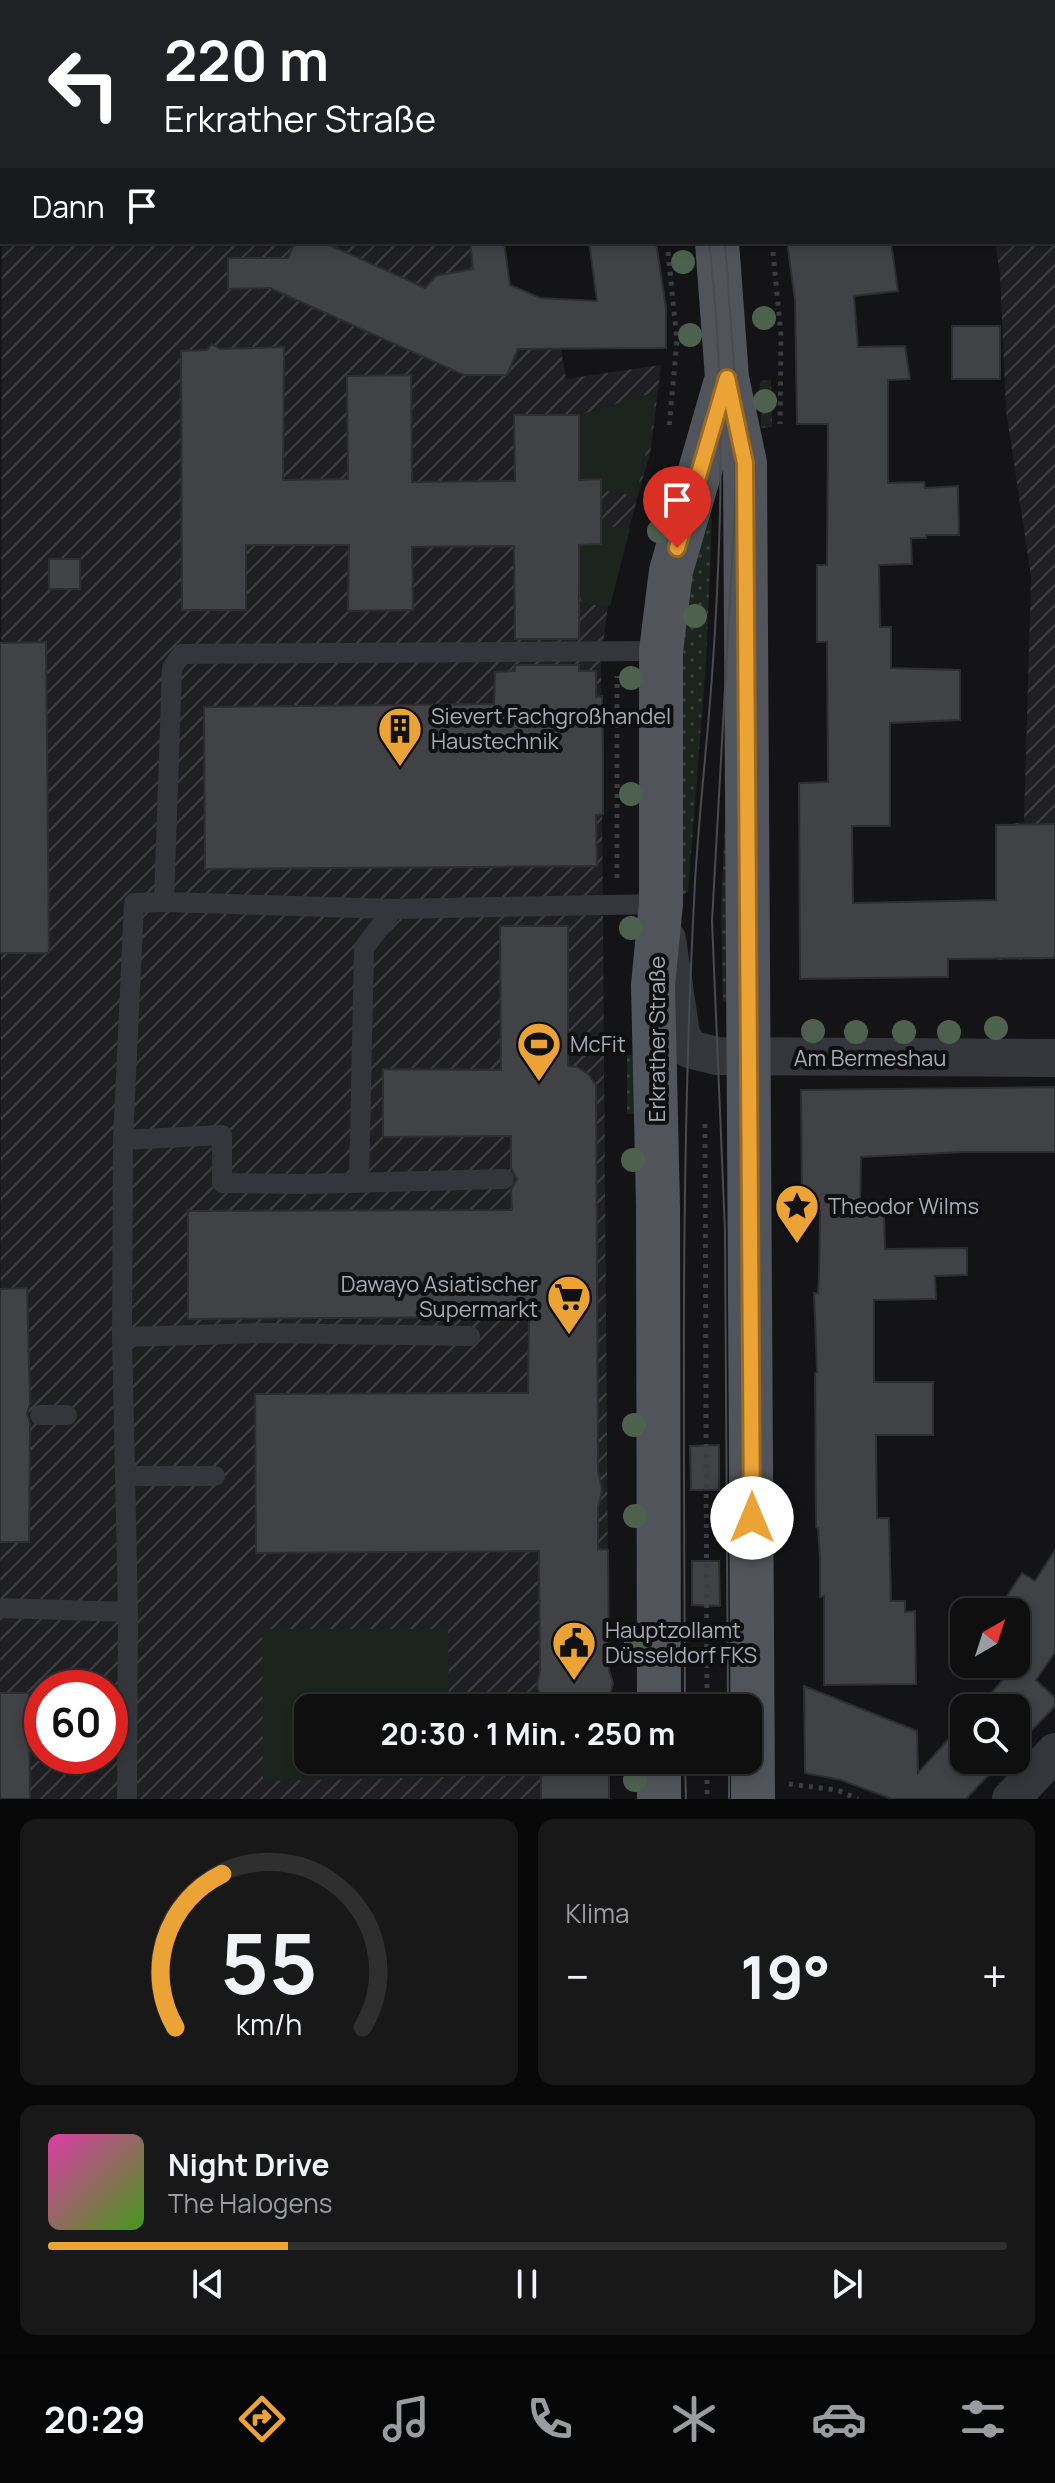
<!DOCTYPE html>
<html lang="de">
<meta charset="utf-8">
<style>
body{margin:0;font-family:Manrope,sans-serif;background:#181819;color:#f1f3f6;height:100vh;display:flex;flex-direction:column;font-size:30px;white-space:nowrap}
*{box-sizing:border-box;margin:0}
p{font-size:26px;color:#9b9c9f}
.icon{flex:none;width:44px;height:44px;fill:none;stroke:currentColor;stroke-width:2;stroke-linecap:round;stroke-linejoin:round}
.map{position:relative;height:1799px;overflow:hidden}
.drawer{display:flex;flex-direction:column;gap:20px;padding:20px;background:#080809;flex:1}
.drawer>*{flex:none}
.hud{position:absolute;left:0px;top:0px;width:1056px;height:244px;box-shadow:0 4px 12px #0003,0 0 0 2px #2f2f30;background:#202124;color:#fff;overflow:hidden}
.needle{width:52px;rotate:39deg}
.buttons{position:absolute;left:950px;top:1598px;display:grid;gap:16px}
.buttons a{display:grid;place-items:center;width:80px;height:80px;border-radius:16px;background:#0f0f10;box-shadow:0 4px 12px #0003,0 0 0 2px #2f2f30;font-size:40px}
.speed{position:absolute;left:24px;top:1670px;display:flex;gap:16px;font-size:40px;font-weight:700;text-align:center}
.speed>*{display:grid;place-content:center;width:104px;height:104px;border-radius:50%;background:#0f0f10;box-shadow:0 4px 12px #0003,0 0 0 2px #2f2f30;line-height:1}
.speed .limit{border:12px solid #d22;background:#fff;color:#111}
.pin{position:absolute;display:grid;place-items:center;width:68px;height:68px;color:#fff;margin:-82px -34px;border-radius:50% 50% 50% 0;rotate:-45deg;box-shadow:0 0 8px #0007}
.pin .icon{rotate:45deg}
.me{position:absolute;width:88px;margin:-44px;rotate:0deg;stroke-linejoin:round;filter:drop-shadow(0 0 6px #0008)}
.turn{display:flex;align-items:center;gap:28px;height:168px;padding:0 32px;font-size:36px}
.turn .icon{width:104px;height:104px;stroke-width:2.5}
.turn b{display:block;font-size:56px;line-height:68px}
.then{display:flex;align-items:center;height:76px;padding:0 32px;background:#0003;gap:16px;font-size:30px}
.big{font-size:60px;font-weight:700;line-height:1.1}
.drawer .widget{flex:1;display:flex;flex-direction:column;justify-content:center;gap:12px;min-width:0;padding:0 28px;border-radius:16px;background:#181819}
.drawer .dial{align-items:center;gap:0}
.dial svg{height:208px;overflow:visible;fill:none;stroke:#2f2f30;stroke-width:7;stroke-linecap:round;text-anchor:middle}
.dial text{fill:#f1f3f6;stroke:none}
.song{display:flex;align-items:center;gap:24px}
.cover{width:96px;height:96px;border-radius:12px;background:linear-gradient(135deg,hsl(320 70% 55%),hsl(100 70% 35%))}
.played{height:8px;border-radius:4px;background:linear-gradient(90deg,#eca336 25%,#2f2f30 25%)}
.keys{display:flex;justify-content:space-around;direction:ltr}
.heat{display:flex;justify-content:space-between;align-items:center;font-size:44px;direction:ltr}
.drawer .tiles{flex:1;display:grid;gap:20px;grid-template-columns:1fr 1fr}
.widget:last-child{grid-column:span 2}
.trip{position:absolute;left:294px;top:1694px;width:468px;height:80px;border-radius:16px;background:#0f0f10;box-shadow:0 4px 12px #0003,0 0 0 2px #2f2f30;font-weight:700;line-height:80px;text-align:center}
.dock{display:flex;height:128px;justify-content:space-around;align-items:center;background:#060606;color:#9b9c9f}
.dock .icon{width:56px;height:56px}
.dock .on{color:#eca336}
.dock b{font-size:36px;color:#f1f3f6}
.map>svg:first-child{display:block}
</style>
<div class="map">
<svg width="1055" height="1799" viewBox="0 0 1055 1799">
<defs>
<pattern id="industrial-furrows" width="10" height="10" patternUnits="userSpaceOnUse" patternTransform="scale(2)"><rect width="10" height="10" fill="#202023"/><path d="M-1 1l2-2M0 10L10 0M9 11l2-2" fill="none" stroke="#3d3e41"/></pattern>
<pattern id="grass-dots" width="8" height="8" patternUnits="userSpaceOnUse" patternTransform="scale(2)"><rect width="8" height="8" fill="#1c241d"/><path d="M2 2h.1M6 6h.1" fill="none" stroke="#3a413c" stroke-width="1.8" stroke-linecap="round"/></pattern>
</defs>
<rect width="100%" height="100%" fill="#141416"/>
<g fill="url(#industrial-furrows)" fill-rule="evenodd">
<path d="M17,0H426L427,2H12Z"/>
<path d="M959,0H1055V959L996,960L997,826L1024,822L1031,576L1006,410L1000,275L995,242H1054V2Z"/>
<path d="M2,6V242H470L473,269L540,298L519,349L561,350L566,379L661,365L651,449L608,603L601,664L609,1708H308V1760H609L610,1799H0ZM42,1688H110V1756H42Z"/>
</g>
<g fill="url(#grass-dots)">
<path d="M771,380L772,427L761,428L760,381Z"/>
<path d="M709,515L712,520L706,663L688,892L683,895L681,625L686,586Z"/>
<path d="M725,823L731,824L732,1002H723L721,912Z"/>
<rect x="627" y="1055" width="12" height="59"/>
</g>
<g fill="#1c241d">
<path d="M655,392L653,421L636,496L601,490L579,480V415Z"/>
<path d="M601,525L630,529L610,606L581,604L579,545L601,544Z"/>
<path d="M262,1629H448L449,1708H308V1760H450V1777L263,1781Z"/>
</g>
<g fill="#404246" stroke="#2e2e32" stroke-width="2">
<path d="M295,242H323L425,288L436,276L473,269L470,242H504L510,285L540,298L597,301L589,242H656L666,308V348L518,349L507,375H464L270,288L228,289V258H288Z"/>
<path d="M787,242H891L898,291L854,296L858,347L905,346L910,379L888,380V483L924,482L925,488L958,486L959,535H926V538H911L912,564L879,565L880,627H891V668L960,670V720L890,723V826H852L853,903L996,900V825L1055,824V958L948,959V977L800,979L799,783L828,782L827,642H817V565H827L828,424H797L795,300Z"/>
<rect x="952" y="326" width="48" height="53"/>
<path d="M212,344L220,349L284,347L283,480L348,479L347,376L411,375L412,482L515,481L514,415H579V480L601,479V544L579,545V639H515L514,546L412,547L413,610L348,611L349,545H246V610H182L181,351L207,350Z"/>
<rect x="49" y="559" width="31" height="30"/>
<path d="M46,642L49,953H0V643Z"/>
<path d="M515,665H579V671H596V697L602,696L603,750V814L596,815L597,866L205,869L204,707L494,704L495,672L515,671Z"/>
<path d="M500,926H568V1066L577,1067L588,1074L596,1085L598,1471L602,1491L598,1507V1549L608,1550L609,1670L613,1683L607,1708H543L537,1685L540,1670L539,1551L256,1553L255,1394L528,1393L529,1317L188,1319V1211L512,1210L511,1190L517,1179L511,1168V1136L383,1137V1069L501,1070Z"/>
<path d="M1055,1087V1152H965L861,1157L860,1211L884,1210L885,1249L967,1248V1275L935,1276L936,1299L874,1300V1382H933V1435H876L877,1518H889L891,1601H905V1612L915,1611L916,1684L824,1685V1596L820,1597V1559L818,1528L816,1527L815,1373L817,1372L814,1293H818L819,1277L820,1211H802L801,1090Z"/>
<path d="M27,1288L30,1404L27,1414L30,1423L29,1542H0V1289Z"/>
<path d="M719,1445V1490H691L690,1446Z"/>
<path d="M1055,1550V1652L1036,1680L1055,1698V1706L1016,1747V1708H978L1016,1665V1612H1005L999,1608L1022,1573L1035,1581Z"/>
<path d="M692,1561H719L720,1606L692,1605Z"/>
<path d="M804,1686L917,1731L918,1773L964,1722V1760H1003L966,1799H892L841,1780L805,1773Z"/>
<path d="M0,1693H29L30,1799H0Z"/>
<rect x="541" y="1760" width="68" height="39"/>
</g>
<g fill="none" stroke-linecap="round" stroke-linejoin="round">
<g stroke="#3b3d42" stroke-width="5" stroke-dasharray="4 6" stroke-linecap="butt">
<path d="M631,0V2"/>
<path d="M734,0V2"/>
<path d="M667,242L677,341L669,428"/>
<path d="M772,242L781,335L780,424"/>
<path d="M617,878V676"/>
<path d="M705,1124L707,1708"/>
<path d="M707,1760V1799"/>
<path d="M789,1784L837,1790L858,1799"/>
</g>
<g stroke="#35363b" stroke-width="20">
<path d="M1048,0V2"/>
<path d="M1054,46L1055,48"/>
<path d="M0,58L2,63"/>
<path d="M661,651L182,654L172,668L164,902L393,909L661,904"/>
<path d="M123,1140L222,1135V1183L306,1184L504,1179"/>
<path d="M359,1182L364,948L393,909"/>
<path d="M122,1337L263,1333L470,1336"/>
<path d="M40,1415H67"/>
<path d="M126,1476H215"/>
<path d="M0,1608L128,1612L122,1337L123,1140L134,903L164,902"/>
<path d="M127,1799L128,1612"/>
</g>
<g stroke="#35363b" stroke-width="38">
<path d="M667,939L681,1034L689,1049L717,1056L1055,1058"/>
<path d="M1011,1799L1055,1752"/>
</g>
<g stroke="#51545a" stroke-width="44">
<path d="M682,0L683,2"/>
<path d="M717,242L727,378L745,463L753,1799"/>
<path d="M659,1708L658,1206L653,985L661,904V651L671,571L725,384"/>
<path d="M659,1760V1799"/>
</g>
<g stroke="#484b50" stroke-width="2">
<path d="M674,0V2"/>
<path d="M690,0V2"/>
<path d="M725,242L735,380V508L712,921L725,1231L728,1708"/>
<path d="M685,1708C684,1433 680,1158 695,882C699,814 707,745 712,676C722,533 726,386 709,242"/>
<path d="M685,1760L686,1799"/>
<path d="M729,1760V1799"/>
</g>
</g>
<g fill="#4e614f">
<circle cx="683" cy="262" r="12"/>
<circle cx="764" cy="318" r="12"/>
<circle cx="690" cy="335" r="12"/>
<circle cx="765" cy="401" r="12"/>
<circle cx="659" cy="531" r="12"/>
<circle cx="695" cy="616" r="12"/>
<circle cx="631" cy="678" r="12"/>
<circle cx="631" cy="794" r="12"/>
<circle cx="631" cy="928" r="12"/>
<circle cx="996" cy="1028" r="12"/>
<circle cx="813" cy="1031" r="12"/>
<circle cx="856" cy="1032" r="12"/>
<circle cx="904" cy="1032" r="12"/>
<circle cx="949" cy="1032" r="12"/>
<circle cx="633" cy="1160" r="12"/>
<circle cx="634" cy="1425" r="12"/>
<circle cx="635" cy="1516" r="12"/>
<circle cx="636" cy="1643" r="12"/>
<circle cx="635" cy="1780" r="12"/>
</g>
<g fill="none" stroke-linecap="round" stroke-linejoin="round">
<g stroke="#996a23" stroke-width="20">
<path id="route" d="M677,548L727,378L745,463L752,1518"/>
</g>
<use href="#route" stroke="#eca336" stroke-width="14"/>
</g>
<defs>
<g id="building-pin" transform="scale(2.3)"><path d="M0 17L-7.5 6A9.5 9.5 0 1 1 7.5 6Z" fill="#eca336" stroke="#0f0f11"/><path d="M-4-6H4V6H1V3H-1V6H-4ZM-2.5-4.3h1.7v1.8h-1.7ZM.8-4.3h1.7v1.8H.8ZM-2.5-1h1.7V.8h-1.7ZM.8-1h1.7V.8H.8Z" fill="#111"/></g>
<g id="stadium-pin" transform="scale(2.3)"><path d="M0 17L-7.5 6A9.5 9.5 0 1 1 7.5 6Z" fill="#eca336" stroke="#0f0f11"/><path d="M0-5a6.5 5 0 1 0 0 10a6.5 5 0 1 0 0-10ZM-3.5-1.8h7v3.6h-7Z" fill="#111"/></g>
<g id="sight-pin" transform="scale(2.3)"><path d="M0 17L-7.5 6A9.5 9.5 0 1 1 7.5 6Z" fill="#eca336" stroke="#0f0f11"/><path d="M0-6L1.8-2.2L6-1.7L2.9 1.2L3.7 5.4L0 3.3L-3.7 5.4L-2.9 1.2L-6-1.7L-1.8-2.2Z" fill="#111"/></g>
<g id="supermarket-pin" transform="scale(2.3)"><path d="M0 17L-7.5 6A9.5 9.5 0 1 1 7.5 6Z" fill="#eca336" stroke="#0f0f11"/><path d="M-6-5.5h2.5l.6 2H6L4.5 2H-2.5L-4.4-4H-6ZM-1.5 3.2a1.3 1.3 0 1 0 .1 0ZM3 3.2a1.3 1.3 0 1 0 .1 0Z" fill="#111"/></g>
<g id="civic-pin" transform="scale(2.3)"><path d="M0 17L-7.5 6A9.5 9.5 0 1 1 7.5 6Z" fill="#eca336" stroke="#0f0f11"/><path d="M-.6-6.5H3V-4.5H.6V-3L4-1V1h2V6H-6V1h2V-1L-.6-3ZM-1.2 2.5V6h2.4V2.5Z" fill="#111"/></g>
</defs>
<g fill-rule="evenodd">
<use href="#building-pin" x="400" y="729"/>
<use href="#stadium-pin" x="539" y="1044"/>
<use href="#sight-pin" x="797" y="1206"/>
<use href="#supermarket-pin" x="569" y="1297"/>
<use href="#civic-pin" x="574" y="1643"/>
</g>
<g text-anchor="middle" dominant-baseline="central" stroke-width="8" stroke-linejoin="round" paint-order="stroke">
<g font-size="22" fill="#a6acb6" stroke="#0f0f11" text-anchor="start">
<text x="431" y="716">Sievert Fachgroßhandel<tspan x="431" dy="25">Haustechnik</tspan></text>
<text x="570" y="1044">McFit</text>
<text x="828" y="1206">Theodor Wilms</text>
<text x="538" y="1284" text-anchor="end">Dawayo Asiatischer<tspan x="538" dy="25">Supermarkt</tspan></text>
<text x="605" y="1630">Hauptzollamt<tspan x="605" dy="25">Düsseldorf FKS</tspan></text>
</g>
<g font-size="22" fill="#a6acb6" stroke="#0f0f11">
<text transform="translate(657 1039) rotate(-90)">Erkrather Straße</text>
<text x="870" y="1058">Am Bermeshau</text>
</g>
</g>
</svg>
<div class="buttons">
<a><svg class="needle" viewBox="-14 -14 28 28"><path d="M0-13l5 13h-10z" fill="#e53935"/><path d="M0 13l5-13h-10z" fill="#9b9c9f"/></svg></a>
<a><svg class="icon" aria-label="search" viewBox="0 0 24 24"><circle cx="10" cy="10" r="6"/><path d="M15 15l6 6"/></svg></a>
</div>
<div class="speed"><div class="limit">60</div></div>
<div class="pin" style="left:677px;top:548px;background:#d93025"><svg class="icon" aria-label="arrive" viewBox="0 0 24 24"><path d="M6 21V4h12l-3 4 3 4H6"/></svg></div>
<svg class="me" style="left:752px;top:1518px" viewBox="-20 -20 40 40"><circle r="19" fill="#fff"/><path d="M0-13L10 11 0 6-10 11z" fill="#eca336"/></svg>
<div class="trip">20:30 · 1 Min. · 250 m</div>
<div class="hud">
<div class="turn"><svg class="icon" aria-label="left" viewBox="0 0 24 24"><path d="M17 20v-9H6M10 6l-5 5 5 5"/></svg><div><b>220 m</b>Erkrather Straße</div></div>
<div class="then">Dann<svg class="icon" aria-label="arrive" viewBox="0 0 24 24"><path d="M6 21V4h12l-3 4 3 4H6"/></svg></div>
</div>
</div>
<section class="drawer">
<div class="tiles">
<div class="widget dial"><svg viewBox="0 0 100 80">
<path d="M14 69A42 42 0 1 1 86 69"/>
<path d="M14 69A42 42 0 0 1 32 10" stroke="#eca336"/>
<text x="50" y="56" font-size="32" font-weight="700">55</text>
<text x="50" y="72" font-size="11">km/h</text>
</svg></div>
<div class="widget"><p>Klima</p>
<div class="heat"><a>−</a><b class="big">19°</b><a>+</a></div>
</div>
<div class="widget">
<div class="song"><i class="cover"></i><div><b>Night Drive</b><p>The Halogens</p></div></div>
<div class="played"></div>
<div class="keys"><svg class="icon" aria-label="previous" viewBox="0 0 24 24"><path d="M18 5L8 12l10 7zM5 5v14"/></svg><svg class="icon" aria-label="pause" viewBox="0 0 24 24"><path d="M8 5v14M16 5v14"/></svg><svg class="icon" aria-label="next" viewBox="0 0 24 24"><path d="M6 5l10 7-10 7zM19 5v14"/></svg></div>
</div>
</div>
</section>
<nav class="dock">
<b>20:29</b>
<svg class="icon on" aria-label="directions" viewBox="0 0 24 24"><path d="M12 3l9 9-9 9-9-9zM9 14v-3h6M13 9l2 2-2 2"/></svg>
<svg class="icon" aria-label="music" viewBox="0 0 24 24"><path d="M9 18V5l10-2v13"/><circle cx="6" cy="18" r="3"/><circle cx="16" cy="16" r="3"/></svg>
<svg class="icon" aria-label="phone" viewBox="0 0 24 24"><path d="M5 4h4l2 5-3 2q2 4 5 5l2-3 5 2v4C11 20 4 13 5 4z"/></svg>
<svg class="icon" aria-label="climate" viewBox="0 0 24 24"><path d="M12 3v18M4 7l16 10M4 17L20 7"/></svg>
<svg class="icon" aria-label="car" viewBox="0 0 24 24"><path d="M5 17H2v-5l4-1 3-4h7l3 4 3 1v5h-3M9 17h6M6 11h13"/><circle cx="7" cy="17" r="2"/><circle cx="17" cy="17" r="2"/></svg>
<svg class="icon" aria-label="filters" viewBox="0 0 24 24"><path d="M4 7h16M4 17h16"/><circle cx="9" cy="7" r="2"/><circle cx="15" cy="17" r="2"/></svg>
</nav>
